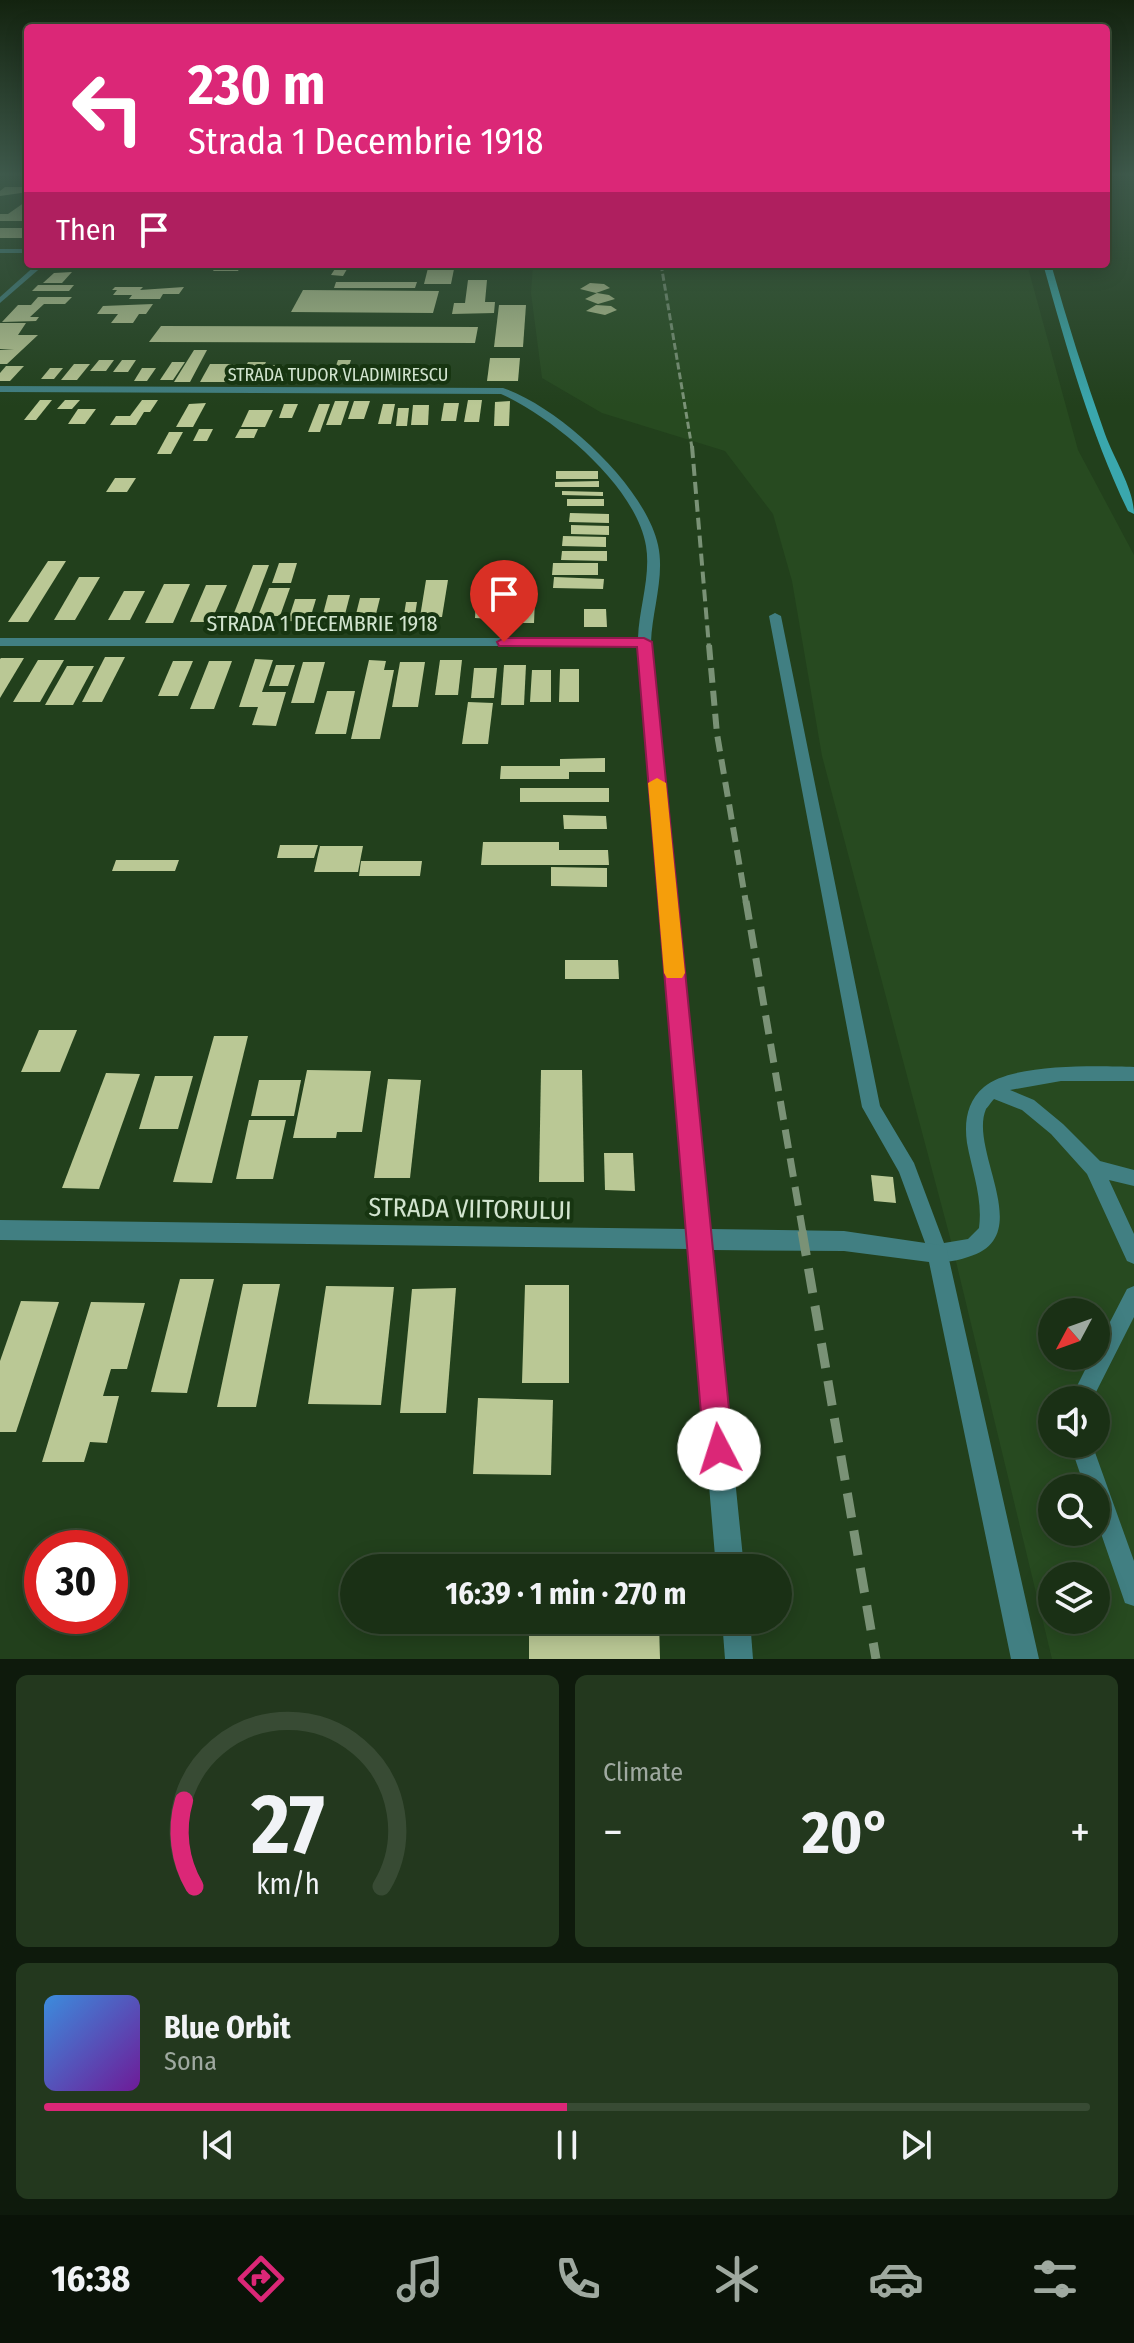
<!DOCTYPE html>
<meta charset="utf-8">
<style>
body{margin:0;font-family:"Fira Sans Condensed",sans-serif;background:#23381e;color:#f1f3f6;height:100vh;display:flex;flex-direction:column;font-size:30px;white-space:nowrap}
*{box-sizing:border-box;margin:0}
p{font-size:26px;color:#9fa9a0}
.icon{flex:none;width:44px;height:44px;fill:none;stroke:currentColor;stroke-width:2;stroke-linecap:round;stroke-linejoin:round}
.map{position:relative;height:1659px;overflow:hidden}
.details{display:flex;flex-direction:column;gap:16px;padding:16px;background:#0e1a0c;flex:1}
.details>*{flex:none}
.guide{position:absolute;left:24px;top:24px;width:1086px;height:244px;border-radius:8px;box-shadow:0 4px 20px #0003,0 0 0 2px #384b34;background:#db2777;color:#fff;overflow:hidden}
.needle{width:52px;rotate:229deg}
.buttons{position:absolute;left:1038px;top:1298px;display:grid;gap:16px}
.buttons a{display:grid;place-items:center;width:72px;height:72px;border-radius:50%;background:#1a3015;box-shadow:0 4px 20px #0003,0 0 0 2px #384b34;font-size:40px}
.speed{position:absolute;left:24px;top:1530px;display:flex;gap:16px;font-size:40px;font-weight:700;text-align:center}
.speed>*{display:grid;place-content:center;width:104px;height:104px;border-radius:50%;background:#1a3015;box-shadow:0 4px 20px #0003,0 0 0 2px #384b34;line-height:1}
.speed .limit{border:12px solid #d22;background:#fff;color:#111}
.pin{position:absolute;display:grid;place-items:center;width:68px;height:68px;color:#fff;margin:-82px -34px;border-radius:50% 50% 50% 0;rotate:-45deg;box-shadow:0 0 8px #0007}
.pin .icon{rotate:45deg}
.me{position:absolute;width:88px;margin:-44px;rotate:355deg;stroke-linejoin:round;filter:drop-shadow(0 0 6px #0008)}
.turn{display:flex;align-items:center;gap:28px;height:168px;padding:0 32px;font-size:36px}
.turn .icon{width:104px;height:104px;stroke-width:2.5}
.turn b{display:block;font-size:56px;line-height:68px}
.then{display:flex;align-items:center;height:76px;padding:0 32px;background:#0003;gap:16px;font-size:30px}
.big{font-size:60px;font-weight:700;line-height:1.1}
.details .widget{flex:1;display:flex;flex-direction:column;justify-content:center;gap:12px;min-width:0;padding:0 28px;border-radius:12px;background:#23381e}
.details .dial{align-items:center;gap:0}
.dial svg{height:208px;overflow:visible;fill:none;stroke:#384b34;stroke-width:7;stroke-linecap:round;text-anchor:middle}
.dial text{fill:#f1f3f6;stroke:none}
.song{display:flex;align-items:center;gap:24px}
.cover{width:96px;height:96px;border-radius:12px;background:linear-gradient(135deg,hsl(210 70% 55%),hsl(280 70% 35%))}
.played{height:8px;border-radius:4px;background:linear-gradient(90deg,#db2777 50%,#384b34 50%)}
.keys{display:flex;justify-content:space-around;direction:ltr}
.heat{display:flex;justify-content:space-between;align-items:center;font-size:44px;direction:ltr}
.details .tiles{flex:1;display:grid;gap:16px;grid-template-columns:1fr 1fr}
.widget:last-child{grid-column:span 2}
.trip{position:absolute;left:340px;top:1554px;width:452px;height:80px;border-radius:40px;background:#1a3015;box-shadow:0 4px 20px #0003,0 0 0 2px #384b34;font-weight:700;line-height:80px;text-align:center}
.tabs{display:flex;height:128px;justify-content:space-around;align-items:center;background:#0a1308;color:#9fa9a0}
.tabs .icon{width:56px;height:56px}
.tabs .current{color:#db2777}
.tabs b{font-size:36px;color:#f1f3f6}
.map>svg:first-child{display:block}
</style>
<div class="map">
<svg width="1134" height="1659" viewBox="0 0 1134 1659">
<rect width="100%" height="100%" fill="#22401c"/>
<path fill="#274a20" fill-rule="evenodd" d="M533,264H1027L1078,450L1134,555V1659H1052L952,1245L822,756L792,581L773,514L725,451L602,413L542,378L531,293ZM1052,1312H1096V1356H1052ZM1052,1400H1096V1444H1052ZM1052,1488H1096V1532H1052ZM1052,1576H1096V1620H1052Z"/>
<g fill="#bac895">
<path d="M5,187H28V192L0,196V191Z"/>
<path d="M28,200V221H0V214H8Z"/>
<rect x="0" y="228" width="28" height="10"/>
<path d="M218,264H242L238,271H213Z"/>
<path d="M338,264H350L343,276L331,275Z"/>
<path d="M429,264H455L451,284H424Z"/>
<path d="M72,272L62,283H43L54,273Z"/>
<path d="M468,280H487L485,302H495L494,313L452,314L454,303H465Z"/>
<path d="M336,282H417L415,288H334Z"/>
<path d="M590,283L604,284L610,288L596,293L580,289Z"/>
<path d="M38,285H74L69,291H32Z"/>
<path d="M115,287H143L140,290L184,287L179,294H163L160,299H129L132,295H113L117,290H112Z"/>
<path d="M303,290L439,291L433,313L291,312Z"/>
<path d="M597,293L609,295L615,299L598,304L585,299Z"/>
<path d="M38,297H72L65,304H44L30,317H39L36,321L2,322L18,305H31Z"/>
<path d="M153,304L146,314H139L133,323H111L118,314H97L103,306Z"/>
<path d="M499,305H526L523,347H494Z"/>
<path d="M596,305L611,306L617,310L605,315L586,311Z"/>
<path d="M0,323H26L18,335H38L7,364H0V350L14,349H0Z"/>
<path d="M161,326L478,327L475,343L149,342Z"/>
<path d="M194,350H207L190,382H174Z"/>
<path d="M490,358H520L518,381H487Z"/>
<path d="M99,360H114L106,371H90Z"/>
<path d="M122,360H136L128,372H113Z"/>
<path d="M338,360H351L344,380H331Z"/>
<path d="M172,362H185L173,380H160Z"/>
<path d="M248,362H266L259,376H241Z"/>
<path d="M74,364H90L77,380H61Z"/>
<path d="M210,364H236L226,382H200Z"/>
<path d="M270,365H283L277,379H263Z"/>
<path d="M381,365H395L393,376H378Z"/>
<path d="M6,366H24L10,381H0V373Z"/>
<path d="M293,366H307L302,378H288Z"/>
<path d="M318,367H330L325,380H314Z"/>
<path d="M50,368H63L54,379H41Z"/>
<path d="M142,368H156L147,381H134Z"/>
<path d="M40,400H52L36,420H24Z"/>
<path d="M65,400H80L72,409H57Z"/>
<path d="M142,400H158L150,412H144L136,425H110L116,416H130Z"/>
<path d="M468,400H482L479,422H464Z"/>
<path d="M335,401H349L341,425H326Z"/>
<path d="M354,401H370L364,419H348Z"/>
<path d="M510,401L509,426H494L495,402Z"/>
<path d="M206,403L193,427H176L189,404Z"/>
<path d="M444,403H459L456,421H441Z"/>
<path d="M284,404H298L292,418H279Z"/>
<path d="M319,404H330L320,432H308Z"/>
<path d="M383,404H395L391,424H378Z"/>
<path d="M413,405H429L428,425H411Z"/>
<path d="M398,408H409L407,426H396Z"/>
<path d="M78,409H96L85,424H68Z"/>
<path d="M249,410H273L265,427H241Z"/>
<path d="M199,429H213L207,441H193Z"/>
<path d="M240,429H258L254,438H235Z"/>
<path d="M169,432H183L171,454H157Z"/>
<rect x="556" y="471" width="42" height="8"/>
<path d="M115,478H136L127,492H106Z"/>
<path d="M599,481V487H555V482Z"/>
<path d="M562,491L603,492V496L562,495Z"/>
<rect x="567" y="499" width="37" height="7"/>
<path d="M570,513L609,514V523L569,522Z"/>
<path d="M571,525L609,526V535L571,534Z"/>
<path d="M563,536L606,537V547L562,546Z"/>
<path d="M562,551H607V561L561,560Z"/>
<path d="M48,561H66L28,622H8Z"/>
<path d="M279,563H297L291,583H272Z"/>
<path d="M553,563H598V575H552Z"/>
<path d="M253,565H269L249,618H232Z"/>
<path d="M79,577H100L75,620H54Z"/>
<path d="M554,577L604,579L603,589L553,588Z"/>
<path d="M426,580H448L442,617H420Z"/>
<path d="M164,584H190L173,623H145Z"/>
<path d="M206,585H227L211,622H190Z"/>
<path d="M269,588H290L280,616H258Z"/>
<path d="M124,591H145L130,620H108Z"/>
<path d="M328,595H350L343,622H321Z"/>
<path d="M360,598H380L374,622H354Z"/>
<path d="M517,598H535L534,623H515Z"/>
<path d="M295,599H316L309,622L288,621Z"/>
<path d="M476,601H495L493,619L475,618Z"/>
<path d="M406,602H417L415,615H404Z"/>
<path d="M584,609H606L607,627H584Z"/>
<path d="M105,657H125L102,702H82Z"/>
<path d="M1,658H24L0,698V659Z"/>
<path d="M255,659L273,660L262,692H286L276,726L252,725L258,707H239Z"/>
<path d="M38,660H64L40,702H13Z"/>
<path d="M369,660L386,661L384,670H394L380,739H351Z"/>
<path d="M440,660H462L458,695H435Z"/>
<path d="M173,661H193L178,696H158Z"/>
<path d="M209,661H232L214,709H190Z"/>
<path d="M303,662H325L314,703H291Z"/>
<path d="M400,662H425L418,707H392Z"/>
<path d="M276,665H295L288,686H269Z"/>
<path d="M504,665H526L524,705H501Z"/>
<path d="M67,666H94L73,705H45Z"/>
<path d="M474,668H497L494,698H471Z"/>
<path d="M560,669H579V702H559Z"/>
<path d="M532,670H551V702H530Z"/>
<path d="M327,691H355L346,734H315Z"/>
<path d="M468,702L493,703L488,744H462Z"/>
<path d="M605,758V772H569V779H500L501,766H560V759Z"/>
<rect x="520" y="788" width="89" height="14"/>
<path d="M563,815L606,816L607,829H564Z"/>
<path d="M483,842H559V850H608L609,865H481Z"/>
<path d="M280,845H318L314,858H277Z"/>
<path d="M320,846H363L358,872H314Z"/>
<path d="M116,860H179L175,871H112Z"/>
<path d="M361,861H422L420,876H359Z"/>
<path d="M551,867L607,868V887L551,886Z"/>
<path d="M565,960H618L619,979H565Z"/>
<path d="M39,1030H77L60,1072H21Z"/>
<path d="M214,1036H248L212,1183L173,1182Z"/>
<path d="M307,1070L371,1071L362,1132H337L336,1138H293Z"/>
<path d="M541,1070H582L584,1182H539Z"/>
<path d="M106,1073L140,1074L99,1189L62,1188Z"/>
<path d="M155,1076H193L178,1129H139Z"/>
<path d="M388,1079L421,1080L410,1178H374Z"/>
<path d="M259,1080H301L294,1116H251Z"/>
<path d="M249,1120H286L273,1179H236Z"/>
<path d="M604,1153H633L635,1191L605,1190Z"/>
<path d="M871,1175L893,1177L896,1203L874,1201Z"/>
<path d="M180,1279H214L187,1393L151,1392Z"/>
<path d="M243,1284H280L256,1407H217Z"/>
<path d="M525,1285H569V1383H522Z"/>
<path d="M326,1286L394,1287L381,1405L308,1404Z"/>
<path d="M456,1288L446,1413H400L412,1289Z"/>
<path d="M21,1301L59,1302L16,1432H0V1361Z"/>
<path d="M91,1302L145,1303L127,1369H111L103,1396H119L107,1443L90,1442L84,1462H42Z"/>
<path d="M478,1398L553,1400L551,1475L473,1474Z"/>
<path d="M529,1620L659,1623L660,1659H529Z"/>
</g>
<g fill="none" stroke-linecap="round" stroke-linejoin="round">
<g fill="#417f82" fill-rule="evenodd">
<path d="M775,613L781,616L880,1106L914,1163L944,1243L968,1239L979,1228C983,1198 972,1171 967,1143C964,1122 967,1101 984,1087C1011,1063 1098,1066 1134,1067V1081H1061L1010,1090L1034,1100L1063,1124L1100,1161L1134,1170V1186L1109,1180L1134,1234V1264L1127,1261L1087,1174L1051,1134L1022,1110L994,1099C993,1100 987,1108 986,1109C968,1151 1038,1237 968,1257C957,1261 942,1264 931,1259L899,1172L862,1107L769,616Z"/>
<path d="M1134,1286V1317L1092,1400H1070L1092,1356H1096V1349L1127,1289Z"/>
<path d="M1070,1444H1092L1134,1561V1606L1125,1603L1096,1519V1488H1085Z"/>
</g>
<g fill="#417f82" fill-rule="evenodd">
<rect x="0" y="249" width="28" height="4"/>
<path d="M37,264H45L0,303V297Z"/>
<path d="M0,386L503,388C559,407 645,486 658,545C665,576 652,611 651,642L710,1229L844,1231L946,1246L1039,1659H1011L929,1262L844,1251L712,1250L744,1568H716L689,1249L0,1240V1220L687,1229L638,646H0V638H638C639,608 651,576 646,546C636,486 554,418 501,394L0,392Z"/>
<path d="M722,1620H750L753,1659H725Z"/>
</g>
<path fill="#3aa7ad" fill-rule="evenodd" d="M1043,264H1051C1067,321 1085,378 1105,434C1114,459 1134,489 1134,514L1128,511C1090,432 1067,349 1043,264Z"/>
<path stroke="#7a9276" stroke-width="3" stroke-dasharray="7 3" stroke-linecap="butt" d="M661,264L692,448"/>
<path stroke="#7a9276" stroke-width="4" stroke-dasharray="12 6" stroke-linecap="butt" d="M692,446L709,647"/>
<path stroke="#7a9276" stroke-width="6" stroke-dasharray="15 8" stroke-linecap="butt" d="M709,645L717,734L746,903"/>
<path stroke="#7a9276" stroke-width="7" stroke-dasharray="19 10" stroke-linecap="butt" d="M746,901L803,1233"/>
<path stroke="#7a9276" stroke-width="9" stroke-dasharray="25 13" stroke-linecap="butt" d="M802,1231L876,1659"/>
</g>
<linearGradient id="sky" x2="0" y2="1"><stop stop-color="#13230f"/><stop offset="0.43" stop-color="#3e594b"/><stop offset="1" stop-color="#3e594b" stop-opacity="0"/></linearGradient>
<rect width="1134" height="406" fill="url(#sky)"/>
<path fill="#db2777" stroke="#8e194d" stroke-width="2" d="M504,638H644L652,642L733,1449L729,1459L719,1463L709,1459L704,1449L637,647L499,646L497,642Z"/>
<path fill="#f59e0b" d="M657,778L666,783L685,973L682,978H667L664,973L648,783Z"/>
<g text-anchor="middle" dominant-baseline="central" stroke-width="8" stroke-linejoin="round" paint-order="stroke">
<g font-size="18" fill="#d2e4cf" stroke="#173511">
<text x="338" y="375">STRADA TUDOR VLADIMIRESCU</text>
</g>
<g font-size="22" fill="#d2e4cf" stroke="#173511">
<text x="322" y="623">STRADA 1 DECEMBRIE 1918</text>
</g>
<g font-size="26" fill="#d2e4cf" stroke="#173511">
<text transform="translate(470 1209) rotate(1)">STRADA VIITORULUI</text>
</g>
</g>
</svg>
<div class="buttons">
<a><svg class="needle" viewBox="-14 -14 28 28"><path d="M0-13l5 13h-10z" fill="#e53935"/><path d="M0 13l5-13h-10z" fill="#9fa9a0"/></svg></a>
<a><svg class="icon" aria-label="sound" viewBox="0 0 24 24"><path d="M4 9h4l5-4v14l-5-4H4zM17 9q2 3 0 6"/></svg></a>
<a><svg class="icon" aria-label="search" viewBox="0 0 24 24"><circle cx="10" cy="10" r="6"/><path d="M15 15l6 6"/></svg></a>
<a><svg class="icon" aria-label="layers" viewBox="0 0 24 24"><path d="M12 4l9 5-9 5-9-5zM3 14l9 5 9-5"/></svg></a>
</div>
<div class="speed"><div class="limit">30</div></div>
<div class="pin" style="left:504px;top:642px;background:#d93025"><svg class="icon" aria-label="arrive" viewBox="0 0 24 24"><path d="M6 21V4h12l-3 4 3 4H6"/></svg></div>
<svg class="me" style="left:719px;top:1449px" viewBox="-20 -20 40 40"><circle r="19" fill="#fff"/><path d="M0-13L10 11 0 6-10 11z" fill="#db2777"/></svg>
<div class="trip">16:39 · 1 min · 270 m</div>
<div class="guide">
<div class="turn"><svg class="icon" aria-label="left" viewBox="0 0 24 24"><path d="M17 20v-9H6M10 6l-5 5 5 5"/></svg><div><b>230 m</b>Strada 1 Decembrie 1918</div></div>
<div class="then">Then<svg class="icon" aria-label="arrive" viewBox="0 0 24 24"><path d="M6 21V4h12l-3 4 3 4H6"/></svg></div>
</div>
</div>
<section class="details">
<div class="tiles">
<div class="widget dial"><svg viewBox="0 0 100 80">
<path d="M14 69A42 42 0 1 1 86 69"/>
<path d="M14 69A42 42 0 0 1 10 36" stroke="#db2777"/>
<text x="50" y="56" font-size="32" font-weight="700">27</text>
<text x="50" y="72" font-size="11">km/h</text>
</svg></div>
<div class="widget"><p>Climate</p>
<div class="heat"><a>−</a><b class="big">20°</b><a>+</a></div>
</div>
<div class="widget">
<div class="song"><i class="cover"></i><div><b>Blue Orbit</b><p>Sona</p></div></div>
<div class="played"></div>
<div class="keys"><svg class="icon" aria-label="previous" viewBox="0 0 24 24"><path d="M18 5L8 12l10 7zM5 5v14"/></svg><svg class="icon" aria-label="pause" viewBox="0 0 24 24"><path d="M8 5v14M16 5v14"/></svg><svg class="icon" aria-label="next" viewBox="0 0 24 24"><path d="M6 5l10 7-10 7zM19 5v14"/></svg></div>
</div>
</div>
</section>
<nav class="tabs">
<b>16:38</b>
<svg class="icon current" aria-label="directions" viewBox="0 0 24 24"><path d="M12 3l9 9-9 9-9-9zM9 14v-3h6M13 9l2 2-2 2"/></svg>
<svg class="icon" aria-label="music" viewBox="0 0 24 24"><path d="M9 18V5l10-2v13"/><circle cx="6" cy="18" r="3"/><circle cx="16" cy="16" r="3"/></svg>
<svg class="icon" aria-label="phone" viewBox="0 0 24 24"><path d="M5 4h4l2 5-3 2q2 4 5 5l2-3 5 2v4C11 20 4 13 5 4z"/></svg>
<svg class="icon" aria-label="climate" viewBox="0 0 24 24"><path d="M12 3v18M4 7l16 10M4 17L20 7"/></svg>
<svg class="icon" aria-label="car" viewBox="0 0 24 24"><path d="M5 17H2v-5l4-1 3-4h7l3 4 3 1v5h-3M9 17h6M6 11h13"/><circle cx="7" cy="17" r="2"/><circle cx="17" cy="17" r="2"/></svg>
<svg class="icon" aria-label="filters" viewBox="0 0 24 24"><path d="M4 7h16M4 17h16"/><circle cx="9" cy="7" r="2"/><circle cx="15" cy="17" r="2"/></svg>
</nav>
